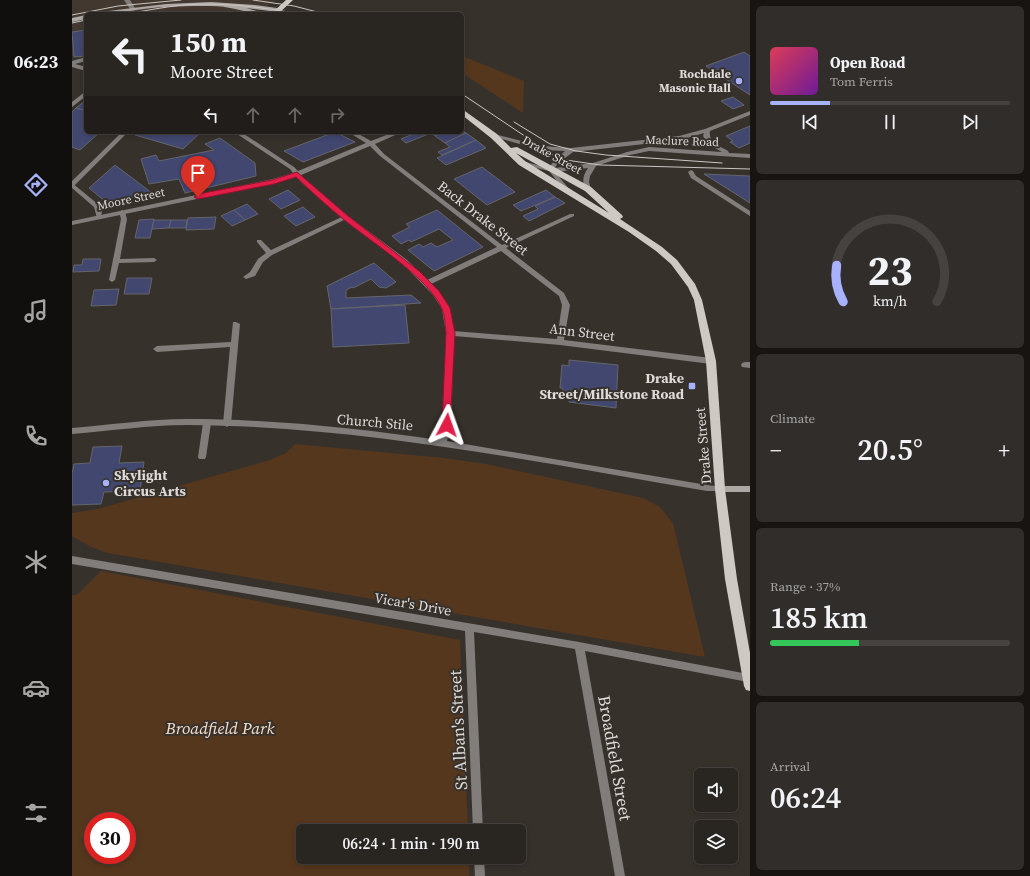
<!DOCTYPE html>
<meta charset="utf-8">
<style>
body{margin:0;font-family:"Source Serif 4",serif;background:#312d2a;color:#f1f3f6;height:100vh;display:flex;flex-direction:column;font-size:15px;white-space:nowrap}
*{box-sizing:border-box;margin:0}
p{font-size:13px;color:#a5a5a5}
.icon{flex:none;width:22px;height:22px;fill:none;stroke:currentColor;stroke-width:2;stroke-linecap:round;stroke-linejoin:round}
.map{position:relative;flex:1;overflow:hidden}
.side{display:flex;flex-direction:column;gap:6px;padding:6px;background:#171412;width:280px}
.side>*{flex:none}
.top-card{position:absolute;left:12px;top:12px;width:380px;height:122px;border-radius:6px;box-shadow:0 2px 6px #0003,0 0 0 1px #45423f;background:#292521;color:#f1f3f6;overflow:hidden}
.tools{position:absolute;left:622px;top:768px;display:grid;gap:8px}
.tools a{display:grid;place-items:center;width:44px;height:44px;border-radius:6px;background:#292521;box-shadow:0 2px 6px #0003,0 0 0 1px #45423f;font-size:20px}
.speed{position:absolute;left:12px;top:812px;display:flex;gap:8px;font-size:20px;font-weight:700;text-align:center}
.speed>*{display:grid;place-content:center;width:52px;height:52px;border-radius:50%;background:#292521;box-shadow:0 2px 6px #0003,0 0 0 1px #45423f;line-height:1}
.speed .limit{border:6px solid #d22;background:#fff;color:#111}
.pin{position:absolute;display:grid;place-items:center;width:34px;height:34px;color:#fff;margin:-41px -17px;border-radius:50% 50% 50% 0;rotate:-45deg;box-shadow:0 0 4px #0007}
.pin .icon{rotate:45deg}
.me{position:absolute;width:44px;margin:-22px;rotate:4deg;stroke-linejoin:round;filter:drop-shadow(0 0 3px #0008)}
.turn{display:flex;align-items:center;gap:14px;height:84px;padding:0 20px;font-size:18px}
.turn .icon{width:52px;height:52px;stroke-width:2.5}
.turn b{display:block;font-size:28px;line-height:34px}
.lanes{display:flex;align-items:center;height:38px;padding:0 20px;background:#0003;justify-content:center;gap:20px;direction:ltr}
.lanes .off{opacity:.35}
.big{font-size:30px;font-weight:600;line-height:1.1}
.side .card{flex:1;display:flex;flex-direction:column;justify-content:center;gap:6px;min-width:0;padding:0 14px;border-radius:6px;background:#312d2a}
.side .dial{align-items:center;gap:0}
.dial svg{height:104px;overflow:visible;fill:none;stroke:#45423f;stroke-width:7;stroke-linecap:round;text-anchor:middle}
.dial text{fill:#f1f3f6;stroke:none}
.song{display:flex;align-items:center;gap:12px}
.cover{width:48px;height:48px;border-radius:6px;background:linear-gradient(135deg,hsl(350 70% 55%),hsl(280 70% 35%))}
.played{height:4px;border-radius:2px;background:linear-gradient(90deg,#a7b1fc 25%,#45423f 25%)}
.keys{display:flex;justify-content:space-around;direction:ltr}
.heat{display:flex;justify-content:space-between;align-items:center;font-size:22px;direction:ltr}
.charge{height:6px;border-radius:3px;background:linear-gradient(90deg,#34c759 37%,#45423f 0)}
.trip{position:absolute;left:224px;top:824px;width:230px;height:40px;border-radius:6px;background:#292521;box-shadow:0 2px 6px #0003,0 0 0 1px #45423f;font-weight:600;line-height:40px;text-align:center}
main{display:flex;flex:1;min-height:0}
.dock{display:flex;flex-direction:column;width:72px;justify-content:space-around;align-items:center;background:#100f0d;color:#a5a5a5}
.dock .icon{width:28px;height:28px}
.dock .on{color:#a7b1fc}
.dock b{font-size:18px;color:#f1f3f6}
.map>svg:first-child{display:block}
</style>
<main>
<nav class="dock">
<b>06:23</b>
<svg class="icon on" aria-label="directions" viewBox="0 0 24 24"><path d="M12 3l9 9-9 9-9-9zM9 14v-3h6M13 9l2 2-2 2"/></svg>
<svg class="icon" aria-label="music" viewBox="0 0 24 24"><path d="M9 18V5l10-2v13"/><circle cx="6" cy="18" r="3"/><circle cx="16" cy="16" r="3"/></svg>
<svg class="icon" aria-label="phone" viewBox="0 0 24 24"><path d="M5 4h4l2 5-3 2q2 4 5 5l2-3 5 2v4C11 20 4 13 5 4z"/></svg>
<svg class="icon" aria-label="climate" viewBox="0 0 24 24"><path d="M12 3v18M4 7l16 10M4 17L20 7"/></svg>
<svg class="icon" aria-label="car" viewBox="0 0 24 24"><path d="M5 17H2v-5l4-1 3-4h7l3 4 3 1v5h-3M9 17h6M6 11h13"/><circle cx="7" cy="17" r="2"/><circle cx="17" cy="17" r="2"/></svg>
<svg class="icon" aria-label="filters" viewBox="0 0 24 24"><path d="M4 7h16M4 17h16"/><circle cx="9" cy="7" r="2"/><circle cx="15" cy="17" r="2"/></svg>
</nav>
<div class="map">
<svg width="678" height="876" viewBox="0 0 678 876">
<rect width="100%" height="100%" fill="#37312c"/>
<path fill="#43382f" d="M0,0H204L183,14H14V56L0,57Z"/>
<g fill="#55371d" fill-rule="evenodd">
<path d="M390,56L452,81L451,113L390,73Z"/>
<path d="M223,444L372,458L414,464L571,498L588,507L601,523L633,657L36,553L19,547L0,536V513L26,509L198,460L214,453Z"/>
<path d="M29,571L388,640L396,831H231V857H397V876H0V596L6,594ZM21,821H55V855H21Z"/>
</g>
<g fill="#424770" stroke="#64656c">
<path d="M14,30V56L2,57L0,32Z"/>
<path d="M672,52L678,56V95L634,66Z"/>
<path d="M661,97L672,105L661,109L649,101Z"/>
<path d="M14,100V111L4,108Z"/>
<path d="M4,108L14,111V132H28L8,150L0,147V112Z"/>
<path d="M678,126V143L667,148L658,142L661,141L654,136Z"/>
<path d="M390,130L394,133L373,143L363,136L372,132H390Z"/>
<path d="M66,132H129L111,149L63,135Z"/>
<path d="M263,132L283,142L231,162L212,151Z"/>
<path d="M346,132H372L363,136L359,133L334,143L329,139Z"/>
<path d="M394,133L404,140L370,155L366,152L378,147L373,143Z"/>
<path d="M148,138L183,163L184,176L113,193L107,179L77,184L69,159L84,155L87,161L142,150L133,144Z"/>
<path d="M404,140L414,148L374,165L365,158Z"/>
<path d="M43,165L80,193L35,203L17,188Z"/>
<path d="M410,167L443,192L415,205L382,179Z"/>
<path d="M632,174L678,176V203Z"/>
<path d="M216,190L228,200L209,209L197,199Z"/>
<path d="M474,190L483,197L449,211L441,205Z"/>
<path d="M483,197L493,203L457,221L451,216L466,209L463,206Z"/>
<path d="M175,204L186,214L173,220L162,210Z"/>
<path d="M231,207L243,217L224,226L212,216Z"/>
<path d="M162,210L173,220L160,226L149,216Z"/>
<path d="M365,210L411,247L362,271L336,250L347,244L351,247L359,243L365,247L381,240L367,229L339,242L337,240L329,244L320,236L338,227L334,224Z"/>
<path d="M144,217L142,229L114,230L116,218Z"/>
<path d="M82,219L78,238H63L67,220Z"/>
<path d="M82,220H99L97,228L80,229Z"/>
<path d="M99,220H115L114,228H97Z"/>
<path d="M11,259H29L27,271L1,272L2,265H10Z"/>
<path d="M302,263L324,282L314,288L307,287L299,279L281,288L280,287L274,290V298L339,295L349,303L259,309L255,286Z"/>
<path d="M55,278H80L77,294H52Z"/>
<path d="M47,289L44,305L19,306L22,290Z"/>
<path d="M333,305L337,343L261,347L259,309Z"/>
<path d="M497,360L546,365L544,408L497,402V398L490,397L491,388H488L490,365L497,366Z"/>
<path d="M50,446L47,463L72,462L68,491L32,492L29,504L0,505V474L2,464L18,463L21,447Z"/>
</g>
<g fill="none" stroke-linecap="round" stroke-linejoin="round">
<g fill="#807d7b" fill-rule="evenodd">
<path d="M0,183L27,205L30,211L29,218H25L22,207L0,188Z"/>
<path d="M50,210L53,212L55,219L48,259L82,258L85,260L82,262L47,263L43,280L40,282L37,280L49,219L47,212Z"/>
<path d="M274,215L277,217L276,218L200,255L191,262L183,276L174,279L171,277L178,272L186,259L194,253L185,242V240H189L199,250Z"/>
<path d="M161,322H164L168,324L159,424L155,427L151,424L158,347L85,352L81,349L85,346L159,342Z"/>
<path d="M135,420L139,423L134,457L133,459H127L126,457L131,423Z"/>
</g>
<g fill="#807d7b" fill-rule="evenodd">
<path d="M52,0H58L63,8L62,9H58Z"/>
<path d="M14,57V61L3,64L14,67V71L0,67V61Z"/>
<path d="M14,91V96L0,107V102Z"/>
<path d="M678,111V115L638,131C636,143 648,146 656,151L657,153L678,154V158L577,151L558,155L524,166L518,176L517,182L519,189L516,191L513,189C510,181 511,175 516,168L483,172L498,190L495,192L493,191L477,171L448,164L447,163L450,161L477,168L481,162L493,151L469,150L419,136L422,134L469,146L499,148L607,136L633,129ZM632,133L631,136L636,144L650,152L577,147L555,152L521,163L483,168L485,164L501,152L608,140Z"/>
<path d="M50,132H56L2,186L0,187V181Z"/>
<path d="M162,132H169L222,167L226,171L294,143L276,132H283L299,141L322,132H330L303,144L312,154L430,245L498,214H502V216L434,248L492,293L498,305L492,340L639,358L643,361L639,364L488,345L382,336L379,425L375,441L635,485L651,487L652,489L651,491H635C463,462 291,426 115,425C77,425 38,431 0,434V428C38,425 77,419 115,419C199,419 284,428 367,440L371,425L374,333L370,309L361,295L331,264L272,218L230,183L224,176L202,183L0,225V221L201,179L221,173L218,169ZM298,146L308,156L425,247L355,280L335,260L276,216L234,181L229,175ZM429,251L487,296L490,305L485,339L381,331C377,309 375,300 359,284Z"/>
<path d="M619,170L621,171L624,176L678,211V216L619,178L616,172Z"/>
<path d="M673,362H678V368L670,367L669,365L670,363Z"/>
<path d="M0,556L507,642L676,674H678V682H676L513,651L553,876H543L503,649L402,632L411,831H401L393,631L0,564Z"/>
<path d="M402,857H412L413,876H403Z"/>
</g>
<g fill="#ada8a4" fill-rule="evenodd">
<path d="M139,2L183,5L205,8L208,10L205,12L174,8L195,14C175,14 157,5 137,6C115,6 93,6 72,9C56,11 41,14 25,14L28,12L94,4Z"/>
<path d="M14,15V19L0,22V18Z"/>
<path d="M648,486H678V492H648L645,491L644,489L645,487Z"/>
</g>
<g fill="#cfc9c4" fill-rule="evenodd">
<path d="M214,0H221L206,14H199Z"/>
<path d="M390,109L425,134L439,148L445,147L519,187L550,215L551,217L548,219L590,247L605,260L623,284L630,300L644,361L653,489L665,579L678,653V691L674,690L672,686L653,579L643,489L634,361L622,300L616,287L599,264L584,251L557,232L447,165L419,138L390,115ZM444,153L513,191L537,213L453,161Z"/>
</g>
<g stroke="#cac6c3" stroke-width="1">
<path d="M181,0L222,6L253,14"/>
<path d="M53,14C72,11 92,7 111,5C150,2 189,7 228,14"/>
<path d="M0,15L46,6L109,0"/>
<path d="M0,23L14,20"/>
<path d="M390,94L487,159L528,165L678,169"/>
<path d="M442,122L478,144L504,151L534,155L650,163"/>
</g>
</g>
<path fill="#e11d48" stroke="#92132f" d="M225,172L276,216L347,271L367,291L378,308L383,333L378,427H372L370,425L374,333C373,325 373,316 370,309C357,278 298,241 271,219C255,206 239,191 224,177L202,184L126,199L122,197L126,194L200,180Z"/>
<g fill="#a7b1fc" stroke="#37312c" stroke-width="1.5">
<circle cx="667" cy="81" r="4"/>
<rect x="616" y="382" width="8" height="8" rx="2"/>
<circle cx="34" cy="483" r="4"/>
</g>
<g text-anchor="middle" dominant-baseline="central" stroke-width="4" stroke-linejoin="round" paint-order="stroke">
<g font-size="12" font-weight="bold" fill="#dfdbd8" stroke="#37312c" text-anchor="end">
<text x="659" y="74">Rochdale<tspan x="659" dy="14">Masonic Hall</tspan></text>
</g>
<g font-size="12" fill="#dfdbd8" stroke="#37312c">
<text transform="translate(610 141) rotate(2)">Maclure Road</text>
<text transform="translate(480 155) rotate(29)">Drake Street</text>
<text transform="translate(59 199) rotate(-12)">Moore Street</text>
</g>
<g font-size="14" fill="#dfdbd8" stroke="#37312c">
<text transform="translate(411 218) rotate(38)">Back Drake Street</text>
<text transform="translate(510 332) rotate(7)">Ann Street</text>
<text transform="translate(303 422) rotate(5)">Church Stile</text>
<text transform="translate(631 446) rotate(-95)">Drake Street</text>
<text transform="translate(341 604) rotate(10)">Vicar's Drive</text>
</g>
<g font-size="14" font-weight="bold" fill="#dfdbd8" stroke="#37312c" text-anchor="end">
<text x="612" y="378">Drake<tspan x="612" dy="16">Street/Milkstone Road</tspan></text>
<text x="42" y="475" text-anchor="start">Skylight<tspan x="42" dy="16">Circus Arts</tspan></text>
</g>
<g font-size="17" font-style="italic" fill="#f7ddc8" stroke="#37312c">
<text x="148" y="728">Broadfield Park</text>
</g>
<g font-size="17" fill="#dfdbd8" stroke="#37312c">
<text transform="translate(386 730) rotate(-93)">St Alban's Street</text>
<text transform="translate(543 758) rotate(80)">Broadfield Street</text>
</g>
</g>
</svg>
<div class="tools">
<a><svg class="icon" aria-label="sound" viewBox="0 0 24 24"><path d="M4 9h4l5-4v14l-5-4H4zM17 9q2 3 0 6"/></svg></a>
<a><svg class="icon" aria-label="layers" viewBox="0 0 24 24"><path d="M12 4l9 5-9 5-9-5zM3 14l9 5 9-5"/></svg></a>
</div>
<div class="speed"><div class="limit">30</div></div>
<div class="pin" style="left:126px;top:197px;background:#d93025"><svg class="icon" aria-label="arrive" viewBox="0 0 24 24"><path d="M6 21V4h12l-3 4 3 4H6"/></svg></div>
<svg class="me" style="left:375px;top:425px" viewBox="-20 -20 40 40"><path d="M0-17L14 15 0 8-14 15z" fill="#e11d48" stroke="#fff" stroke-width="4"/></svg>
<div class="trip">06:24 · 1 min · 190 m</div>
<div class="top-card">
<div class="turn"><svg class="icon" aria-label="left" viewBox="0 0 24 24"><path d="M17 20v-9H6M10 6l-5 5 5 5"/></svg><div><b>150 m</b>Moore Street</div></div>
<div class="lanes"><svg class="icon" aria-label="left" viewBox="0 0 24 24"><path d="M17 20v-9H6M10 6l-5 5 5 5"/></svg><svg class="icon off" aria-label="ahead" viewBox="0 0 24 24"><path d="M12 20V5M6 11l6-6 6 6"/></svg><svg class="icon off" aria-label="ahead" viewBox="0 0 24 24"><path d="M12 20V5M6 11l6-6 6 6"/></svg><svg class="icon off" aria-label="right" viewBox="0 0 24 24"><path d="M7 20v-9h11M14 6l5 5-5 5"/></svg></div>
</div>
</div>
<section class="side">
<div class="card">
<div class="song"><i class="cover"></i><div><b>Open Road</b><p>Tom Ferris</p></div></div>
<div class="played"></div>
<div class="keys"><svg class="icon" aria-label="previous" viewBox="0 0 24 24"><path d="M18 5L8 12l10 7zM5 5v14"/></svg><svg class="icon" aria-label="pause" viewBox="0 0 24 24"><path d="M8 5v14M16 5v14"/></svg><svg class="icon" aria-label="next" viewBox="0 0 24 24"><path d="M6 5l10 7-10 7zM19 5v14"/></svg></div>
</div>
<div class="card dial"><svg viewBox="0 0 100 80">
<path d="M14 69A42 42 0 1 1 86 69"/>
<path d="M14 69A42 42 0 0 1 9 41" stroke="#a7b1fc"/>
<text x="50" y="56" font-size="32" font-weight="700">23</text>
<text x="50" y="72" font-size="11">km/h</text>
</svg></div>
<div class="card"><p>Climate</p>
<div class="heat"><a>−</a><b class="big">20.5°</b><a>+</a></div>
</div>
<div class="card"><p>Range · 37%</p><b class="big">185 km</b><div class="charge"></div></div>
<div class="card"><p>Arrival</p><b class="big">06:24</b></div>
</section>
</main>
